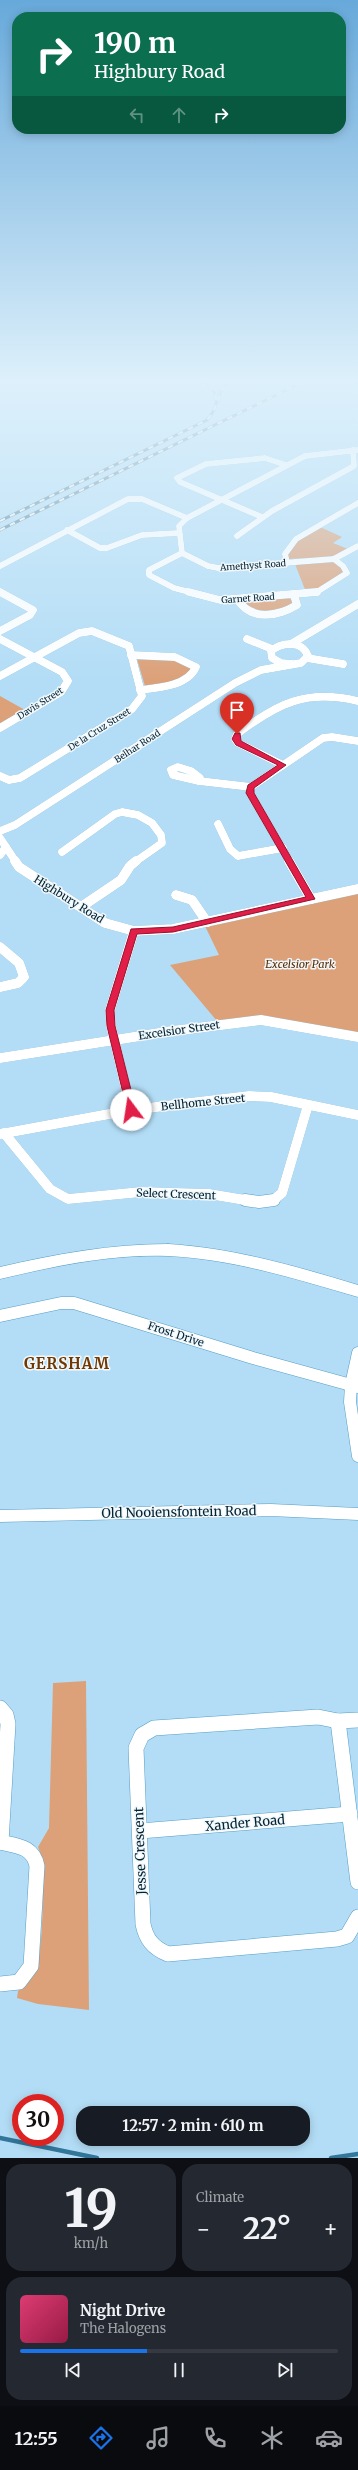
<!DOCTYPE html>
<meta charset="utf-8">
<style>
body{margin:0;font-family:Merriweather,serif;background:#242831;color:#f1f3f6;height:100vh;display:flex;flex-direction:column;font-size:15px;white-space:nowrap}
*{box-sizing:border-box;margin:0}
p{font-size:13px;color:#9ea1a6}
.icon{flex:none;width:22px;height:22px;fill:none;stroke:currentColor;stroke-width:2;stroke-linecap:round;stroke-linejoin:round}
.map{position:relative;height:2158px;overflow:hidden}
.panel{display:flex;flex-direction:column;gap:6px;padding:6px;background:#0d0f14;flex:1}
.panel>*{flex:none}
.banner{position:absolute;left:12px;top:12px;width:334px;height:122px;border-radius:16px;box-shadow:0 2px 10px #0003;background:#0b6e4f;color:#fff;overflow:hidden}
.speed{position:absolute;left:12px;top:2094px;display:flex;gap:8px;font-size:20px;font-weight:700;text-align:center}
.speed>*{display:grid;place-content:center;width:52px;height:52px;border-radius:50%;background:#171b24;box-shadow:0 2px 10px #0003;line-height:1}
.speed .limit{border:6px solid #d22;background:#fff;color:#111}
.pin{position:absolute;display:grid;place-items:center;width:34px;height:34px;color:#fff;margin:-41px -17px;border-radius:50% 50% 50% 0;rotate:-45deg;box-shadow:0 0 4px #0007}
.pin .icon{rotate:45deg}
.me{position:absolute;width:44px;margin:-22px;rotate:346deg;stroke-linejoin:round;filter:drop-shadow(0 0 3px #0008)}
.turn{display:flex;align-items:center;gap:14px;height:84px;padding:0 16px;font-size:18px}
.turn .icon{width:52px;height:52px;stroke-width:2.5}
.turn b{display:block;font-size:28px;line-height:34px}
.lanes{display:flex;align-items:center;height:38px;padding:0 16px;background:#0003;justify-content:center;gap:20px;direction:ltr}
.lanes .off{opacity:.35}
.big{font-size:30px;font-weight:700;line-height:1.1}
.panel .tile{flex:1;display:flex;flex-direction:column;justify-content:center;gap:6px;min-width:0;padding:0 14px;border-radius:16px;background:#242831}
.panel .dial{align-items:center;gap:0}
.dial b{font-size:52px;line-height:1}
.song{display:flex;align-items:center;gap:12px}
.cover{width:48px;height:48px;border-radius:6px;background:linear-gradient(135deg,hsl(340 70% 55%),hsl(340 70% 35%))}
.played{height:4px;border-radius:2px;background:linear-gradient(90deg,#1a73e8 40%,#363941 40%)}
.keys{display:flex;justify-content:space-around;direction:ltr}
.heat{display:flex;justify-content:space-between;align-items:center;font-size:22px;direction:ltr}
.panel .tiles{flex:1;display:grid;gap:6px;grid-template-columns:1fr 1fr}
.tile:last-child{grid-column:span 2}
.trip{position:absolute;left:76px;top:2106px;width:234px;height:40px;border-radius:16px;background:#171b24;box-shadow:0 2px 10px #0003;font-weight:700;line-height:40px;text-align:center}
.dock{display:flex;height:64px;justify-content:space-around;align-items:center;background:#090b0e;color:#9ea1a6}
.dock .icon{width:28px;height:28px}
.dock .active{color:#1a73e8}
.dock b{font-size:18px;color:#f1f3f6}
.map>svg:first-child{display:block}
</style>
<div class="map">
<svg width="358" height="2158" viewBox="0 0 358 2158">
<rect width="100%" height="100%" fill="#b3ddf6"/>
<g fill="#dca179">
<path d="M320,527L342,537L333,543L348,549L334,557L288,559L287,554L294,544Z"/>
<path d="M333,562L345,571L317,590L306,592L295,564Z"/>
<path d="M288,597L295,603L271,615L245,608L243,602Z"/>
<path d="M159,656L189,665L192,671L171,683L145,686L137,659Z"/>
<path d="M0,696L25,710L0,725Z"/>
<path d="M358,892V1034L265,1017L217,1021L170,965L219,955L205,926Z"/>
<path d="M86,1681L89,2010L38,2004L17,1998L18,1991C26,1985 32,1979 36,1970C43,1952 46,1863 38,1847L49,1828L53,1683Z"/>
</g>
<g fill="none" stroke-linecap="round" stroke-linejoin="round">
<g stroke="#32769a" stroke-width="4.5">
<path d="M0,2138L97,2158"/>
<path d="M331,2158L358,2154"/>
</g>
<g stroke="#559ec6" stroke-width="6">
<g id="minor-far4">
<path d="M358,450L305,456L187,518L179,526L182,553L208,566L218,568L334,559L358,546"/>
<path d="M262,517L180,482L177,478L206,464L265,458L286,465"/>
<path d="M67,530L100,548H107L142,535L179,533"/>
<path d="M237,536L272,511L354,466L353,450"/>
<path d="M182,553L149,570V575L174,588L193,593"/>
<path d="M287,563L285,554L296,539L358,503"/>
<path d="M0,566L128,499H142L187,518"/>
<path d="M0,592L2,593"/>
<path d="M306,593L317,592L347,573L343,566L334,559"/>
</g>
</g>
<g stroke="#559ec6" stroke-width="8">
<g id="minor-far3">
<path d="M0,592L33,610L30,615L0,631"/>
<path d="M189,592L220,600L317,592"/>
<path d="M237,599C251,621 277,617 297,605L294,595"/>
<path d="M0,639L62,672L68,681L61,692L0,728"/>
<path d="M247,639L272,649"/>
<path d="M291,644L358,604"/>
<path d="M131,655L175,657L196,667C188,686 158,688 140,690"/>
<path d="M307,658L343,664"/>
<path d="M0,676L79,633L92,631L129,646L142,696L132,709L20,778L9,780L0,776"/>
<path d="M283,765L238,743L235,739L237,734C278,703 306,689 358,701"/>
<path d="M178,767L191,771L200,778L199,781L173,775L171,770Z"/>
<path d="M199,781L251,787"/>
<path d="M218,824L230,849L238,856L283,848"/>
<path d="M0,831L15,825L235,683L261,670L301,663L308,656C302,640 282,642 271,651L272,658L281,663L291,664"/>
<path d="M0,838L6,847L0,855"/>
<path d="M6,847L16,862"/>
<path d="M62,852L115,814L122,812L138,815L152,823L161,835L162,843L135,862"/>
<path d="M290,862L250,793L251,787L323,738L332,737L358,741"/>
</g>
</g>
<g stroke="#559ec6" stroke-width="10">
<g id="minor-far2">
<path d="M15,861L19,867L105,923L134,931L173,929L358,889"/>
<path d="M289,861L311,899"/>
<path d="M176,895L192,900L207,922"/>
<path d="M81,907L121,880L130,866L136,861"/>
<path d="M0,947L19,963L24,977L18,983L0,987"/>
<path d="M0,1058L172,1031L261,1020L358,1037"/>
<path d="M131,1110L111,1026L110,1010L134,931"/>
<path d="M4,1133L50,1189L68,1199L141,1192L209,1194L251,1201"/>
<path d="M0,1134L131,1110L249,1096L271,1097L358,1115"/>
<path d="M272,1201L282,1193L308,1105"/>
</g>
</g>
<g stroke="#559ec6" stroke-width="13">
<g id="minor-far1">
<path d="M245,1200L259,1202L274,1200"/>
<path d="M0,1316L61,1303H74L253,1358L358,1387"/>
<path d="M358,1353L351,1385L350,1402L358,1456"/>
<path d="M0,1516L271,1510L358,1514"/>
</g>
</g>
<g stroke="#559ec6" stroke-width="16">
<g id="minor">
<path d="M0,1708L6,1715L8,1724L1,1842"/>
<path d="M358,1720L338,1721L318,1717L154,1728L142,1735L136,1748L143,1924C146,1939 153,1948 168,1954L337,1939L347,1936L358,1917"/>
<path d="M338,1721L358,1882"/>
<path d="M140,1831L350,1814"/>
<path d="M0,1842C17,1846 33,1846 37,1866L31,1966L19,1982L0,1984"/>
</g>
</g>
<g stroke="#559ec6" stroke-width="1">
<path id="tertiary" d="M168,1244C234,1248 295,1266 358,1285V1297C296,1279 233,1259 168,1256C111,1254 55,1266 0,1279V1267C56,1254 111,1244 168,1244Z"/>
</g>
<use href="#minor-far4" stroke="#fff" stroke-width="6"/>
<use href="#minor-far3" stroke="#fff" stroke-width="8"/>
<use href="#minor-far2" stroke="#fff" stroke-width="10"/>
<use href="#minor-far1" stroke="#fff" stroke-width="12"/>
<use href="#minor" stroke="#fff" stroke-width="15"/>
<use href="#tertiary" fill="#fff" fill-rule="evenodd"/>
<g stroke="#63899d" stroke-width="3">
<g id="rail">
<path d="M218,401L221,390L234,378"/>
<path d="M0,521L207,420C223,402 218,389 197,378"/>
<path d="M0,530L311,378"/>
</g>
</g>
<use href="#rail" stroke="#f1f8fc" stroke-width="2" stroke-dasharray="5.5" stroke-linecap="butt"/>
</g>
<linearGradient id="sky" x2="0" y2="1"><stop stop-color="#67a9da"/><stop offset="0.56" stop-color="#ddf0fb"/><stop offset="1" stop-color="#ddf0fb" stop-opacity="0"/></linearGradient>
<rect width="358" height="680" fill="url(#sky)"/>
<path fill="#e11d48" stroke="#92132f" d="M235,733H240L241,741L286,765L254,788V793L315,899L173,932L137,934L114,1010L115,1026L136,1110L131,1114L127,1110L107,1026L106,1010L131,929L173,927L306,897L246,793L248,785L278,765L236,745L232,739Z"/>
<g text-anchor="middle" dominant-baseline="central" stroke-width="3" stroke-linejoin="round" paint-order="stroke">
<g font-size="9" fill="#032332" stroke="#f1f8fc">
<text transform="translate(253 565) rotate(-4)">Amethyst Road</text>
<text transform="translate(248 598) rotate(-4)">Garnet Road</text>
<text transform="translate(40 703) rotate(-32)">Davis Street</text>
<text transform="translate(99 729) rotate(-32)">De la Cruz Street</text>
<text transform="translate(137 746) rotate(-33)">Belhar Road</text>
</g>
<g font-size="11" fill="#032332" stroke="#f1f8fc">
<text transform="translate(69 899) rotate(32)">Highbury Road</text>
<text transform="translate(179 1030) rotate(-8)">Excelsior Street</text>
<text transform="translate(203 1102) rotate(-6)">Bellhome Street</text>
<text transform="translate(176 1194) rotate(2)">Select Crescent</text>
<text transform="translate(176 1334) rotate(18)">Frost Drive</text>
</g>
<g font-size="11" font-style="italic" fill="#582c05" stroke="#f1f8fc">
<text x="300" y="964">Excelsior Park</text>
</g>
<g font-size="13" fill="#032332" stroke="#f1f8fc">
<text transform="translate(179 1512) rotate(-1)">Old Nooiensfontein Road</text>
<text transform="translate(245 1823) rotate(-5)">Xander Road</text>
<text transform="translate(140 1851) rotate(-92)">Jesse Crescent</text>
</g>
<g font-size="15" font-weight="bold" letter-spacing="1" fill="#703700" stroke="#f1f8fc">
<text x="67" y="1363">GERSHAM</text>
</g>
</g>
</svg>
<div class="speed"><div class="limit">30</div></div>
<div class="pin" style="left:237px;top:734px;background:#d93025"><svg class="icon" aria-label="arrive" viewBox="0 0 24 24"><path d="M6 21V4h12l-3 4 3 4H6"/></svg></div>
<svg class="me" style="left:131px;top:1110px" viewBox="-20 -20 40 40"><circle r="19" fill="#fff"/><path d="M0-13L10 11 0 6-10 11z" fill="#e11d48"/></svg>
<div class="trip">12:57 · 2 min · 610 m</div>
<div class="banner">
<div class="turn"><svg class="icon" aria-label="right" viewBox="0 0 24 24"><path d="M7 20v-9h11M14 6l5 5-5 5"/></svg><div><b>190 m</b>Highbury Road</div></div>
<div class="lanes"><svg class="icon off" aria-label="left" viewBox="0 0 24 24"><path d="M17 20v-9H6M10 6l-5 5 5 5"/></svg><svg class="icon off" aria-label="ahead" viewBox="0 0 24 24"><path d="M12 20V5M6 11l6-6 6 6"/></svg><svg class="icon" aria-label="right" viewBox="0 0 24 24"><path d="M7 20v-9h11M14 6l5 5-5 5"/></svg></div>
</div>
</div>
<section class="panel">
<div class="tiles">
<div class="tile dial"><b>19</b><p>km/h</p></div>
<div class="tile"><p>Climate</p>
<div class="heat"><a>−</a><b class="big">22°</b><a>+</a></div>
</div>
<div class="tile">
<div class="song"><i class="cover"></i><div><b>Night Drive</b><p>The Halogens</p></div></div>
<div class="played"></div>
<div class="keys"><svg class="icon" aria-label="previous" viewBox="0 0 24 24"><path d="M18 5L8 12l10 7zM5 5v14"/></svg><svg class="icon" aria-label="pause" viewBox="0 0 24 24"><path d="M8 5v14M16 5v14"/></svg><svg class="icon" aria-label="next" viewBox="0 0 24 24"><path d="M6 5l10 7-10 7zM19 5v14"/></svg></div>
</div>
</div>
</section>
<nav class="dock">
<b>12:55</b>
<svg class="icon active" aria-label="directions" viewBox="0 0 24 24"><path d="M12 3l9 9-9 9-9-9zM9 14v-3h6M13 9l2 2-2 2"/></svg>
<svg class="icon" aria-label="music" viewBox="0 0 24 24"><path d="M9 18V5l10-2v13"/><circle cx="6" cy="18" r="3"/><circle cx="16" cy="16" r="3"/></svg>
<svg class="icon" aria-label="phone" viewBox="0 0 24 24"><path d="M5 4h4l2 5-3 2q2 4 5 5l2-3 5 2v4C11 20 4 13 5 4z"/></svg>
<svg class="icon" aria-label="climate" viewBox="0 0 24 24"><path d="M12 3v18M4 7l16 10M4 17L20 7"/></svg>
<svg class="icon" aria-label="car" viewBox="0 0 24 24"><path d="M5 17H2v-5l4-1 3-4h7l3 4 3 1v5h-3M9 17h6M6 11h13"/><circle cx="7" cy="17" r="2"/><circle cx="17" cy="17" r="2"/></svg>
</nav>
